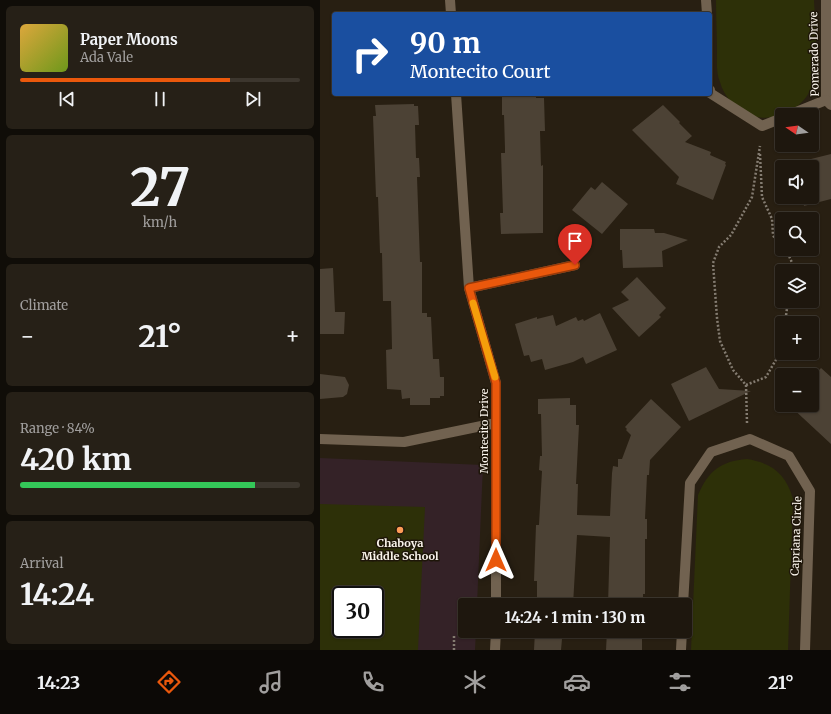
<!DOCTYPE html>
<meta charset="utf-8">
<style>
body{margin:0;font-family:Merriweather,serif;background:#262017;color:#f1f3f6;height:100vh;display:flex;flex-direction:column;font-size:15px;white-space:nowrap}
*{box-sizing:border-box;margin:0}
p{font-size:13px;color:#a19f9e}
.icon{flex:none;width:22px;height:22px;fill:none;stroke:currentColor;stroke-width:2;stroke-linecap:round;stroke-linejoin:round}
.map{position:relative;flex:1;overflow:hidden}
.sheet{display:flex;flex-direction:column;gap:6px;padding:6px;background:#100d08;width:320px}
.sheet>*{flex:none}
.banner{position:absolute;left:12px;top:12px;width:380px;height:84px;border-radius:4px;box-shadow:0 1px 3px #0004,0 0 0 1px #3c362e;background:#1a4fa0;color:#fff;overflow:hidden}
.needle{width:26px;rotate:283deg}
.tools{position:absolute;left:455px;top:108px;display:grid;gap:8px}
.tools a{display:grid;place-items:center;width:44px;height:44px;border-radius:4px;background:#1e170e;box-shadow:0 1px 3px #0004,0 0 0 1px #3c362e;font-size:20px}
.speed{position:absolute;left:12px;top:586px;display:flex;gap:8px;font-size:20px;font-weight:700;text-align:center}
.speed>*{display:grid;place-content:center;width:52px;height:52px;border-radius:50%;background:#1e170e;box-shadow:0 1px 3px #0004,0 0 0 1px #3c362e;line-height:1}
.speed .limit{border:2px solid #111;border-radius:6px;background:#fff;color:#111}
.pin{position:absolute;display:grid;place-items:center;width:34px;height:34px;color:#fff;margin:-41px -17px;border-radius:50% 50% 50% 0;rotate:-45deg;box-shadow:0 0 4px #0007}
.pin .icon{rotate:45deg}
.me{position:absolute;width:44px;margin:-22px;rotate:0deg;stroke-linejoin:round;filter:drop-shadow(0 0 3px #0008)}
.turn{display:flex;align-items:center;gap:14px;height:84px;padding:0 12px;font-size:18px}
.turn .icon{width:52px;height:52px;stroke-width:2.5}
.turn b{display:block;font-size:28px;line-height:34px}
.big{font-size:30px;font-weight:700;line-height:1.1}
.sheet .widget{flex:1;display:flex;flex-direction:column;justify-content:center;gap:6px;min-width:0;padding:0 14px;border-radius:6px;background:#262017}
.sheet .dial{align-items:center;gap:0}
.dial b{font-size:52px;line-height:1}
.song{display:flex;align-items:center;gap:12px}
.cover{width:48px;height:48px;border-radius:6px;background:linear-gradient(135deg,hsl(40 70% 55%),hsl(80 70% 35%))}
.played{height:4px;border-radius:2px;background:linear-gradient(90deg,#ea580c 75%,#3c362e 75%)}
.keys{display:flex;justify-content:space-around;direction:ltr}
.heat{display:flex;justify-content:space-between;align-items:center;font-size:22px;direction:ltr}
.charge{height:6px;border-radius:3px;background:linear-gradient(90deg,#34c759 84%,#3c362e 0)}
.trip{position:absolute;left:138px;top:598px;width:234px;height:40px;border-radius:4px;background:#1e170e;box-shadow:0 1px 3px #0004,0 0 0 1px #3c362e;font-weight:700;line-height:40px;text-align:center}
.dock{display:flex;height:64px;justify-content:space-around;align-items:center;background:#0c0906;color:#a19f9e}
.dock .icon{width:28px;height:28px}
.dock .selected{color:#ea580c}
.dock b{font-size:18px;color:#f1f3f6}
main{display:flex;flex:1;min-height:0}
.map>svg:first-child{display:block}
</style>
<main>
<section class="sheet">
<div class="widget">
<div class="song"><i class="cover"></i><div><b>Paper Moons</b><p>Ada Vale</p></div></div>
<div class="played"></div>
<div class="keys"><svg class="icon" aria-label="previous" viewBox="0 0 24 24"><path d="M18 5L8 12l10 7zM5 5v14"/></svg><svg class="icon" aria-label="pause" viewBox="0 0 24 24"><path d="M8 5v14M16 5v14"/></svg><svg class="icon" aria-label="next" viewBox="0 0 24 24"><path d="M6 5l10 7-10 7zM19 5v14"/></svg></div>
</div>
<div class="widget dial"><b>27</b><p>km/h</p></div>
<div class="widget"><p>Climate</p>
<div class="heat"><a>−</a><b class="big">21°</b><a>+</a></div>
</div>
<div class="widget"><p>Range · 84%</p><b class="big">420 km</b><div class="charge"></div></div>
<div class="widget"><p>Arrival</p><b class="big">14:24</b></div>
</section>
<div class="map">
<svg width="511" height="650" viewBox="0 0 511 650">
<rect width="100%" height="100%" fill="#281f12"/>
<path fill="#342227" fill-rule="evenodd" d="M0,458L163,465L157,605H145V631H156L155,650H0ZM21,595H55V629H21Z"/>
<g fill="#2d3008" fill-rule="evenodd">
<path d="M396,0H494C495,24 500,67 491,88C483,110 452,124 430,115C416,109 404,97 400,82C396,73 397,62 397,52C397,35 396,17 396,0Z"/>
<path d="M427,459C452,463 466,474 473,499L468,650H371L378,495C388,471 401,461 427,459Z"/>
<path d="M0,504L105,507L98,650H0ZM21,595H55V629H21Z"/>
</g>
<g fill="#4c4235">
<path d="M182,94H216V98H224L225,131H220L221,166L223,165V233L181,234L180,213H183L181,153H185V149L184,115H182Z"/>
<path d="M94,104V106H98L99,125H95L96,158H99L100,177H97L100,262H102V313H107V317H111L113,359H119L120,377H124V396H120V398H110V405H90V398L82,399L81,390L67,389L66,350L72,349L71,301H63L62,253H60L58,197H56L53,116H56L55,105Z"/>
<path d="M343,105L360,122L359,123L372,136L365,142L391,152L390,155L406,162L405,164L406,165L393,200L356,184L359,177L312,130Z"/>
<path d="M511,154V199L484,206L482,197H492V167H484L492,165L491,159Z"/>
<path d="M282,182L308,204L282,234L252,210L271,187L275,190Z"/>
<path d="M300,229H334L335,233H344L368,240L342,251L343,267L303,268L302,250H300Z"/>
<path d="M13,268L15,312H25L24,334H0V269Z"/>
<path d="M317,277L346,308L339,315L341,317L319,337L292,308L309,300L301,292Z"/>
<path d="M280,313L297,350L266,364L263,357L253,362L225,370L222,359L211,362L209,355L204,356L195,324L217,317V319L233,315L236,326L256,317L258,321L263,319L264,321Z"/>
<path d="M386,367L399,389L431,391L369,421L351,384Z"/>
<path d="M501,368L511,377V444L469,405H492V378Z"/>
<path d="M0,374L25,377L29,385L27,394L23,397L0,399Z"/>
<path d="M250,398V405H256V425H259L256,484H258L257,515L290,516L292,473L293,466L298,467V459H302L311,435L306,430L307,429L305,427L331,399L361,427L330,460L329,475H327L325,519H327V539H325V594H323V605H288L290,537L257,535L253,605H217V581H214L216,525H219L222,471L219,470L220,456H222L221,414H218V399Z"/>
<path d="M215,631H251L250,639H242L241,650H214Z"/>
<path d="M287,631H322V650H286Z"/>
</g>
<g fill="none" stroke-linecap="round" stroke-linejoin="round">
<g stroke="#847c71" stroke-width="2.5" stroke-dasharray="2 2" stroke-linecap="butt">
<path d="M440,154L442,197L452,219L453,235L456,241L462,245"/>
<path d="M466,249L473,265L472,271"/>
<path d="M465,323L468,301"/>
<path d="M426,385L446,377L461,351L462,344"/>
<path d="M427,423L426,385L413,370L400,341L397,318L393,263L399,247L411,235L432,197L440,146"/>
<path d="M134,650V636"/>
</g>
<g stroke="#716250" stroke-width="10">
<path d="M130,0L131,14"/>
<path d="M386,0L387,14"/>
<path d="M506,0V100L511,105"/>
<path d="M390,90V93L442,126L462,118"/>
<path d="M136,94L149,288L176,383V605"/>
<path d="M469,115L506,100"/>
<path d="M149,288L255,265"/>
<path d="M0,439L84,442L176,423"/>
<path d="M363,605L370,483L391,452L430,439L469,456L490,491L485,650"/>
<path d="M175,650L176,631"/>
<path d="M361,650L362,631"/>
</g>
</g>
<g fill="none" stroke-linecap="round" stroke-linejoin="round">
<g stroke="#983908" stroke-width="10">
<path id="route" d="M176,560V383L149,288L255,265"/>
</g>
<use href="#route" stroke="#ea580c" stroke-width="7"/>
<path stroke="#f59e0b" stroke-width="7" d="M153,303L175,377"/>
</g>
<circle fill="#fe9c57" stroke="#1e1609" stroke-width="1.5" cx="80" cy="530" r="4"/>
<g text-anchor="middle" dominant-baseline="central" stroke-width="3" stroke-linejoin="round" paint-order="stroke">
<g font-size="11" fill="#faf4ec" stroke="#1e1609">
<text transform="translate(494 54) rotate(-91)">Pomerado Drive</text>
<text transform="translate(164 431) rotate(-90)">Montecito Drive</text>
<text transform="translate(476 536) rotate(-88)">Capriana Circle</text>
</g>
<g font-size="11" font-weight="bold" fill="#faf4ec" stroke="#1e1609">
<text x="80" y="543">Chaboya<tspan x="80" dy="13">Middle School</tspan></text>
</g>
</g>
</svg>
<div class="tools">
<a><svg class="needle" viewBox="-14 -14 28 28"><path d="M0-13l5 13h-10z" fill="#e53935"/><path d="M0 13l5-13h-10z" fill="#a19f9e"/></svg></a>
<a><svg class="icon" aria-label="sound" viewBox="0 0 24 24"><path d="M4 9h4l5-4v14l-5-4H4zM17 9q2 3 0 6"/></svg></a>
<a><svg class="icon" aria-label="search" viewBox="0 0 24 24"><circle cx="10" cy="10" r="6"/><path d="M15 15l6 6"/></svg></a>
<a><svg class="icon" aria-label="layers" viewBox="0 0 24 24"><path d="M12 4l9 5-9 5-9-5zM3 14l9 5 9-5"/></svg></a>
<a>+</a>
<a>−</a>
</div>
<div class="speed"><div class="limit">30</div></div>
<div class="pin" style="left:255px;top:265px;background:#d93025"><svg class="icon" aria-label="arrive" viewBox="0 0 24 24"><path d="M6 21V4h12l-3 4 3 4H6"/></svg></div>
<svg class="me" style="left:176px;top:560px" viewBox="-20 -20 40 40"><path d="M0-17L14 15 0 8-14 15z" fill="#ea580c" stroke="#fff" stroke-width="4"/></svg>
<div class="trip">14:24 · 1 min · 130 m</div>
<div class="banner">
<div class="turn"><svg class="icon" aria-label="right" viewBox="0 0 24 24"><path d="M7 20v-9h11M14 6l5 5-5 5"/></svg><div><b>90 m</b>Montecito Court</div></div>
</div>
</div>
</main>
<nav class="dock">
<b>14:23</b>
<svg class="icon selected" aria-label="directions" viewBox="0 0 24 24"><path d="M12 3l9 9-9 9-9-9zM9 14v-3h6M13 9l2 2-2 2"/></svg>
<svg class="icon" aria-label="music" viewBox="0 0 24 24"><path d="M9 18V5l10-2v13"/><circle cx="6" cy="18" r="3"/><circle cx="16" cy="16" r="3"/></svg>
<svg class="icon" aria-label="phone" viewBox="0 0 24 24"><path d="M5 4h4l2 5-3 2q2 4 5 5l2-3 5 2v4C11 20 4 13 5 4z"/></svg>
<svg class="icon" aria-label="climate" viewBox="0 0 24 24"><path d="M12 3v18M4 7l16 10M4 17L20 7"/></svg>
<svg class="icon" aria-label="car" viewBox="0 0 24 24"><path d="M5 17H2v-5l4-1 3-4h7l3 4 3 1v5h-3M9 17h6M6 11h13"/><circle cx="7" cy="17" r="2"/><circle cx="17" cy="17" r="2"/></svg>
<svg class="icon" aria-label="filters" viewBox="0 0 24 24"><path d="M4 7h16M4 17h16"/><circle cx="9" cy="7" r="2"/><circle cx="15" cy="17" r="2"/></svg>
<b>21°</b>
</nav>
